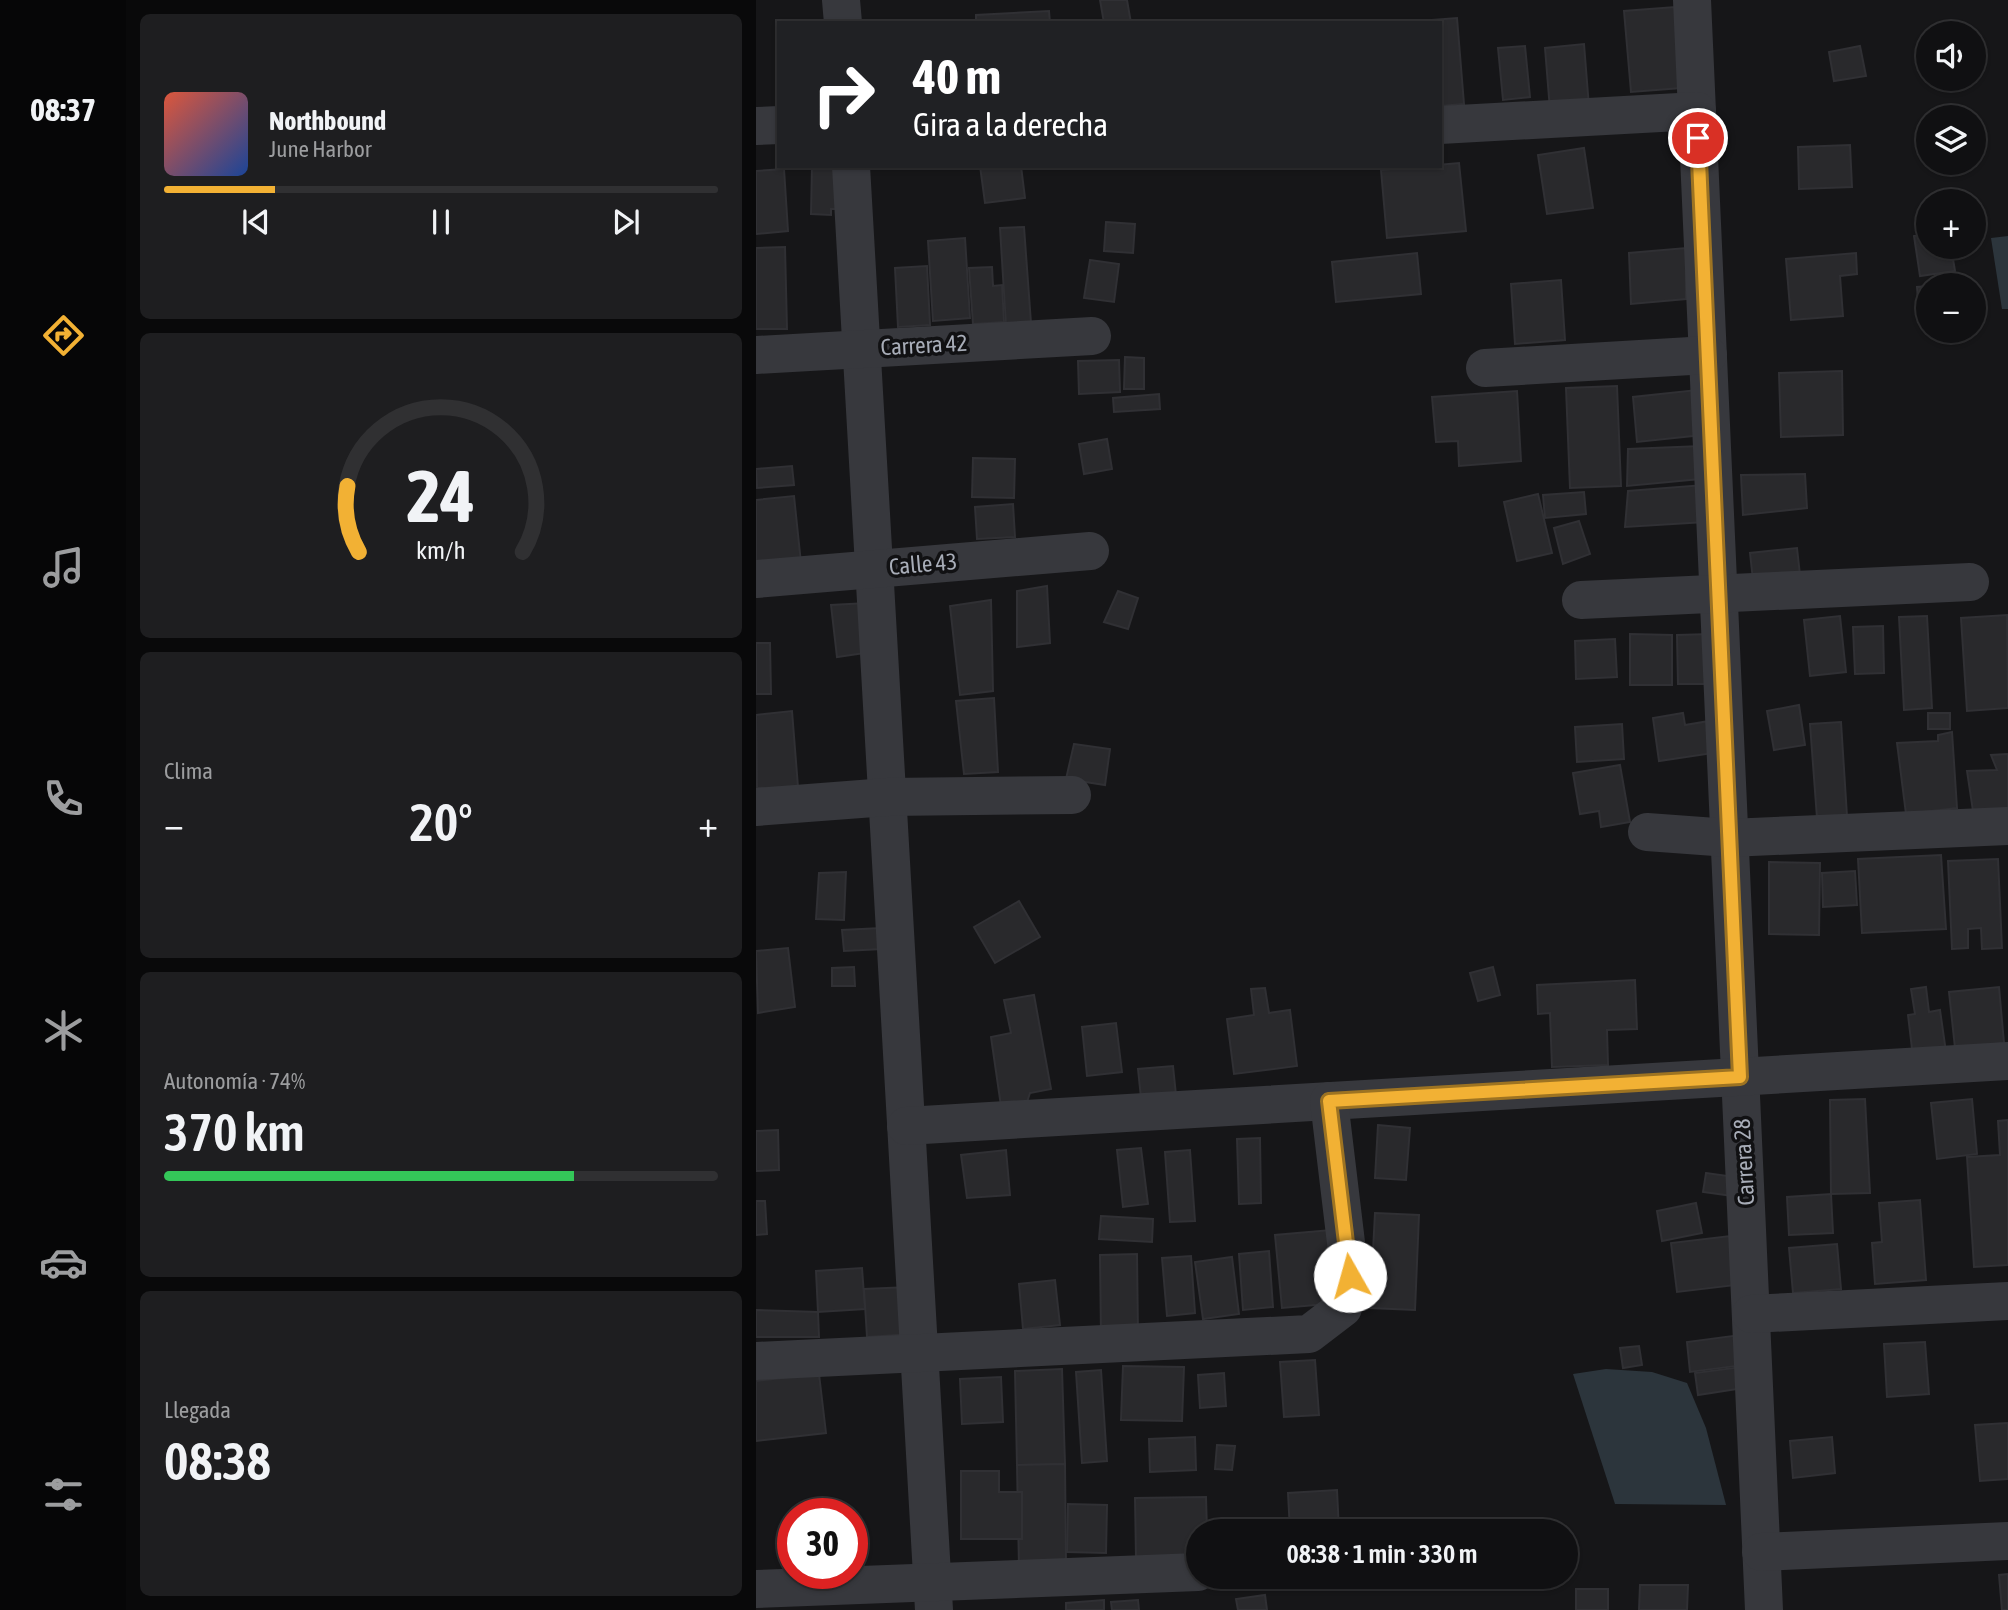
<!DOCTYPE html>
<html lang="es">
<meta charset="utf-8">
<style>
body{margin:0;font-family:"Asap Condensed",sans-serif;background:#1e1e20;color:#f1f3f6;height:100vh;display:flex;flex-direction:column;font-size:26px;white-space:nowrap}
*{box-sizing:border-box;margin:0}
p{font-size:23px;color:#9c9d9f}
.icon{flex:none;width:38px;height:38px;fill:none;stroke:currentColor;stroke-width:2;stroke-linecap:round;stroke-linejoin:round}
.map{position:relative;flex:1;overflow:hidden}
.side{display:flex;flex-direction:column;gap:14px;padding:14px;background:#09090a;width:630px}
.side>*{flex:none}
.top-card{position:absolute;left:21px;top:21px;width:665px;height:147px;border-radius:0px;box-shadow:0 2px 5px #0004,0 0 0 2px #303032;background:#202124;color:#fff;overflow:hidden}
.buttons{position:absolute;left:1160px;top:21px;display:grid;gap:14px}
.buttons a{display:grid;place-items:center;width:70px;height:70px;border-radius:50%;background:#101012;box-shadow:0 2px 5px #0004,0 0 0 2px #303032;font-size:35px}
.speed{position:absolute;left:21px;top:1498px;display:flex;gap:14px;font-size:35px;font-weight:700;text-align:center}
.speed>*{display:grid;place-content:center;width:91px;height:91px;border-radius:50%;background:#101012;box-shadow:0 2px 5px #0004,0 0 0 2px #303032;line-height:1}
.speed .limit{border:10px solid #d22;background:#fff;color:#111}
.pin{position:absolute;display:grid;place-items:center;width:60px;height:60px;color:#fff;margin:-30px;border:4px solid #fff;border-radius:50%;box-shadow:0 2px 7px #0007}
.me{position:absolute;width:77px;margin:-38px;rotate:353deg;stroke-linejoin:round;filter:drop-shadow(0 0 5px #0008)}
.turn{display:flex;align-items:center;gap:24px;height:147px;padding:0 21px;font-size:32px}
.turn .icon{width:91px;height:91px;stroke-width:2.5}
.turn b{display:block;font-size:49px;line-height:60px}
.big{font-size:52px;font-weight:600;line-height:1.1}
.side .widget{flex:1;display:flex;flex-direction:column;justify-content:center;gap:10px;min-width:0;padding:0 24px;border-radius:10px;background:#1e1e20}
.side .dial{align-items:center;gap:0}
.dial svg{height:182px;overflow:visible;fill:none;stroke:#303032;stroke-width:7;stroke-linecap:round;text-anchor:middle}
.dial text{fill:#f1f3f6;stroke:none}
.song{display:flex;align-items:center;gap:21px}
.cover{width:84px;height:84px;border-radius:10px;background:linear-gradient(135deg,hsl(10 70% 55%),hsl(220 70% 35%))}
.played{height:7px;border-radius:4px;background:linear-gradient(90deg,#f2b134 20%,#303032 20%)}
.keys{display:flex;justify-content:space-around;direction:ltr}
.heat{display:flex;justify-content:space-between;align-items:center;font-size:38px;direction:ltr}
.charge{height:10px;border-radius:5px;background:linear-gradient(90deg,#34c759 74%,#303032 0)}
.trip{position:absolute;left:430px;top:1519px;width:392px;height:70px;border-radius:35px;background:#101012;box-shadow:0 2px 5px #0004,0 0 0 2px #303032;font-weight:600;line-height:70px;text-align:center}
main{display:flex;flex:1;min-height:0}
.tabs{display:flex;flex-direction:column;width:126px;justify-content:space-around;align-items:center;background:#060607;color:#9c9d9f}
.tabs .icon{width:49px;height:49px}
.tabs .selected{color:#f2b134}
.tabs b{font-size:32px;color:#f1f3f6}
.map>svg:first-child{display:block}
</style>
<main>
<nav class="tabs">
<b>08:37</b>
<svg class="icon selected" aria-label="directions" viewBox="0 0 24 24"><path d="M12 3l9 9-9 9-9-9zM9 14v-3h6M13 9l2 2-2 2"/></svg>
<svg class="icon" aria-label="music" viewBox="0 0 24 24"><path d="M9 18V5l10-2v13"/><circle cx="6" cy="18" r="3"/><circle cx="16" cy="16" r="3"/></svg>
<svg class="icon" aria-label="phone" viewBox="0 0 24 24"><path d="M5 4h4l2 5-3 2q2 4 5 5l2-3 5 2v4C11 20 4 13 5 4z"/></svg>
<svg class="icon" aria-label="climate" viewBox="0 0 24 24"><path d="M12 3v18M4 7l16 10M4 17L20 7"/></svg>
<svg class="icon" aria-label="car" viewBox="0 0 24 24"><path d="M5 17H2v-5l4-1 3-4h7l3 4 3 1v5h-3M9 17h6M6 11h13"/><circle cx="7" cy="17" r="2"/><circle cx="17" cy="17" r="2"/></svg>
<svg class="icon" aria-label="filters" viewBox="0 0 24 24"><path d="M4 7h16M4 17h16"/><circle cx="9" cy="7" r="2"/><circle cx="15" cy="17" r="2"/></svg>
</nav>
<section class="side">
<div class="widget">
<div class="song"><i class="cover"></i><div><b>Northbound</b><p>June Harbor</p></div></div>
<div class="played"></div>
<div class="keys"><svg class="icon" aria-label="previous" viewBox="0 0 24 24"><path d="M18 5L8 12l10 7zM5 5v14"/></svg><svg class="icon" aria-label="pause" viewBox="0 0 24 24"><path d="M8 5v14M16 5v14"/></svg><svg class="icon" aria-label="next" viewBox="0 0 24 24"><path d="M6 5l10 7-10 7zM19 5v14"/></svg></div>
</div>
<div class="widget dial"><svg viewBox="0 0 100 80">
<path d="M14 69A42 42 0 1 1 86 69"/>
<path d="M14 69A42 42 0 0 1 9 40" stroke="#f2b134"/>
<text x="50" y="56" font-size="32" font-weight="700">24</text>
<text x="50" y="72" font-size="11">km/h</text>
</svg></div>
<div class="widget"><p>Clima</p>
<div class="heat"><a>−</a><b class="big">20°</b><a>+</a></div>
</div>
<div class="widget"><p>Autonomía · 74%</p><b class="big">370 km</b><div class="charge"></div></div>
<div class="widget"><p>Llegada</p><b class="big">08:38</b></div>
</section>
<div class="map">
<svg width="1252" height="1610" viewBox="0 0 1252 1610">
<rect width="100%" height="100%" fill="#161618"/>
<g fill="#2c353c">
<path d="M1252,236V309H1246L1235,238Z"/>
<path d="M850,1369L896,1372L931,1383L950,1428L970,1505L859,1504L817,1374Z"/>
</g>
<g fill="#29292c" stroke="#303034" stroke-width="2">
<path d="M344,0H371L375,23H348Z"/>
<path d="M919,7L925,88L875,92L868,11Z"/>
<path d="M293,11L294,23H220V15Z"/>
<path d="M701,18L708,104L684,106V23L649,22Z"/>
<path d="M828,44L833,107L794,110L789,48Z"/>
<path d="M769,46L774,97L747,100L742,48Z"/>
<path d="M1104,46L1110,76L1078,81L1073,52Z"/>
<path d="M1094,145L1096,187L1043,189L1042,147Z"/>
<path d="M828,148L837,208L791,214L782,155Z"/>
<path d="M703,163L710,231L631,238L625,170Z"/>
<path d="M56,166H90V209H75V215L55,214Z"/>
<path d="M224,166H265L269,198L229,203Z"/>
<path d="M28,169L32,231L0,234V171Z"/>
<path d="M350,222L379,224L377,253L348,251Z"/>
<path d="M268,227L275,323L250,325L244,228Z"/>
<path d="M1172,234V247H1195L1199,271L1164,276L1158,236Z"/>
<path d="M209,238L214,318L177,321L172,241Z"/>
<path d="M29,247L31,329H0V248Z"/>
<path d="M930,248V299L875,304L873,253Z"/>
<path d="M661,253L665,294L580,302L576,262Z"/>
<path d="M1100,253L1101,274L1084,276L1087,316L1035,320L1030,259Z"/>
<path d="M334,260L363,264L358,302L328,298Z"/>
<path d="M171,266L174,325L142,327L139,268Z"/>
<path d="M236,267L237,286L246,285L248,322L217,324L213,268Z"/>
<path d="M805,280L809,340L759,344L755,284Z"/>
<path d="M1172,286V324L1164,325L1161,287Z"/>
<path d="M369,357L388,358V389H368Z"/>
<path d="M363,360L364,392L323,394L322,361Z"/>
<path d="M1086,371L1087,435L1025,437L1023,373Z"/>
<path d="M861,386L865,486L814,488L810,388Z"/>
<path d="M941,390L946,435L881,442L877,397Z"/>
<path d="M761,391L765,461L703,466L702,441L680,442L676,397Z"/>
<path d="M403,394L404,409L358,412L357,398Z"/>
<path d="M351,439L356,469L328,474L323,444Z"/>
<path d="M945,446L944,479L871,486L872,449Z"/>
<path d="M217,458L259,459L258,498L216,497Z"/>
<path d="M36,466L38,485L1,488L0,469Z"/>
<path d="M1049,474L1051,508L987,515L985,475Z"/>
<path d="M948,485L949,522L869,527L872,491Z"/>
<path d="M828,492L830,514L789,518L787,495Z"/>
<path d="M782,494L796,553L761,561L748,502Z"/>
<path d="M38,496L45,563L0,567V500Z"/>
<path d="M257,504L259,537L221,539L219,507Z"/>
<path d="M823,521L834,554L807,564L798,528Z"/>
<path d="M1041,548L1044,575L997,580L994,553Z"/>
<path d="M291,586L294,643L261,647V591Z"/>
<path d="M362,591L382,598L372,629L348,622Z"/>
<path d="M235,600L237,691L204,695L194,606Z"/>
<path d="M111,603L116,652L81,657L75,605Z"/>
<path d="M1251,615L1252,708L1211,711L1205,618Z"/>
<path d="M1084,616L1090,672L1054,676L1048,620Z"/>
<path d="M1171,616L1176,708L1148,710L1143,617Z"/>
<path d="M1127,626L1128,673L1099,674L1097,627Z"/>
<path d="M874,634L916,635V685H874Z"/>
<path d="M955,634V684H922L921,635Z"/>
<path d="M859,639L861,677L820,679L819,641Z"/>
<path d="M0,643H14L15,694H0Z"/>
<path d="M238,698L242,772L208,774L200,701Z"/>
<path d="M1043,705L1049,745L1018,750L1011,711Z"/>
<path d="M36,711L42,787L1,788L0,715Z"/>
<path d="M927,713L929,725L959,720L964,752L903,761L897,718Z"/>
<rect x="1172" y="713" width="22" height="16"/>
<path d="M1085,722L1091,816L1061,818L1054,724Z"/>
<path d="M866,724L868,759L821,762L819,727Z"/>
<path d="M1196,732L1201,808L1150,814L1141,743L1182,741V735Z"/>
<path d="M318,744L354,749L349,785L310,779Z"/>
<path d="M1252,754V808L1217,811L1211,771L1241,770L1235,755Z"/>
<path d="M864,765L874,822L845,827L843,811L824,814L817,773Z"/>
<path d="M1185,855L1190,929L1106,933L1102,859Z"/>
<path d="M1242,859L1246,948L1226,949L1225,928L1212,929V948L1196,949L1192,861Z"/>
<path d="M1013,862L1064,863L1063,935L1013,934Z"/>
<path d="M1099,871L1101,905L1067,907L1066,873Z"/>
<path d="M90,872L88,920L60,919L63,873Z"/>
<path d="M263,901L284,937L239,963L218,927Z"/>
<path d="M125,928L126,949L88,951L86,930Z"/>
<path d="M32,948L39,1007L2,1013L0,951Z"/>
<path d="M98,967L99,986H76V968Z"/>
<path d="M737,967L744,995L722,1001L714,973Z"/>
<path d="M879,980L881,1029L851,1030L852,1065L796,1067L794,1013L782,1014L781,985Z"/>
<path d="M1170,987L1173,1012L1184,1010L1190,1052L1157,1057L1152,1015L1159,1014L1155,989Z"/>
<path d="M1243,987L1248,1043L1199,1048L1193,992Z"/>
<path d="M509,988L513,1013L534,1010L541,1066L478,1074L471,1019L498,1015L495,989Z"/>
<path d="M278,995L295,1089L274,1093L271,1102L245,1106L235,1037L255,1033L248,1000Z"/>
<path d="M360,1023L366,1072L331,1076L326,1027Z"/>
<path d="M417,1066L420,1095L385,1098L382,1069Z"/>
<path d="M1109,1099L1114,1193L1075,1194L1074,1100Z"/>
<path d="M1216,1099L1221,1154L1181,1159L1175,1103Z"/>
<path d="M1252,1120V1265L1218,1267L1211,1157L1244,1155L1242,1121Z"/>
<path d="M622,1125L654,1128L650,1180L619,1178Z"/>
<path d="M22,1130L23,1170L0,1171V1131Z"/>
<path d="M504,1138L505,1203L483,1204L481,1139Z"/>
<path d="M385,1148L392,1204L367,1207L361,1150Z"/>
<path d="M250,1150L254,1195L211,1198L205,1155Z"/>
<path d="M434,1150L439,1221L414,1222L409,1152Z"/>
<path d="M950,1173L979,1177L977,1196L947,1192Z"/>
<path d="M1075,1194L1077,1233L1033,1235L1031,1197Z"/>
<path d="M1164,1200L1170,1280L1119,1284L1116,1243L1126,1242L1123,1203Z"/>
<path d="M0,1201H9L11,1234L0,1235Z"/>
<path d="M940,1203L946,1233L906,1241L901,1211Z"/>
<path d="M619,1213L663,1215L659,1310L614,1308Z"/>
<path d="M345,1216L397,1219L396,1242L343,1239Z"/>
<path d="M575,1230L582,1303L526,1308L519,1235Z"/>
<path d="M974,1236L980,1285L921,1292L915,1243Z"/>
<path d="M1081,1244L1085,1289L1037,1293L1033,1248Z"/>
<path d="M513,1251L517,1307L487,1310L483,1254Z"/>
<path d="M381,1254L382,1336H345L344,1255Z"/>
<path d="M435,1256L439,1313L411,1316L406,1258Z"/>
<path d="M476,1257L483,1314L447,1319L439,1262Z"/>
<path d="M106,1268L109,1309L62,1312L60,1271Z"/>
<path d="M299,1280L304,1325L267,1329L263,1284Z"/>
<path d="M153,1287L156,1334L111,1337L108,1289Z"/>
<path d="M0,1310L62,1312L63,1337H0Z"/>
<path d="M984,1335L988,1365L934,1372L931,1342Z"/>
<path d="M1169,1342L1173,1394L1131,1397L1128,1344Z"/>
<path d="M883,1346L886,1365L867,1368L864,1348Z"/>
<path d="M559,1360L563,1415L528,1417L524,1362Z"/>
<path d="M367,1366L428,1367L426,1421L365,1420Z"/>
<path d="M985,1367L988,1388L942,1395L939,1373Z"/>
<path d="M306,1369L309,1464L261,1465L259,1371Z"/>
<path d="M345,1370L351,1461L326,1463L320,1372Z"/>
<path d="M468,1373L470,1406L444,1408L442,1375Z"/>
<path d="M63,1374L70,1433L0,1441V1381Z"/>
<path d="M245,1377L247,1422L206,1424L204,1379Z"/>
<path d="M1252,1423V1479L1224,1481L1219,1425Z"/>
<path d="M439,1437L440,1470L394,1472L393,1439Z"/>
<path d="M1076,1437L1079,1473L1037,1478L1034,1441Z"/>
<path d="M461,1445L479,1446L476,1470L459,1469Z"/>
<path d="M309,1464L310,1566L263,1567L261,1465Z"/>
<path d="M205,1471H243V1492H266V1539H205Z"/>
<path d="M581,1490L583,1531H534L532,1493Z"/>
<path d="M450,1497L451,1531H443V1557L380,1558L379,1498Z"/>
<path d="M312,1504L351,1505L350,1553L311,1552Z"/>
<path d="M1252,1574V1610H1246L1243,1575Z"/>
<path d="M884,1585H932L931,1610H883Z"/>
<rect x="820" y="1589" width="32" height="21"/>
<path d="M509,1595L511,1610H482L480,1599Z"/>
<path d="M348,1600V1610H310V1603Z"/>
<path d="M382,1600L383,1610H356L355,1602Z"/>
</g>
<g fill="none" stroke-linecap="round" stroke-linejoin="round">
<g stroke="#37383d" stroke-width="38">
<path d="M85,0L87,23"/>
<path d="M936,0L1008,1610"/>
<path d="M684,125L941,111"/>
<path d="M0,126L23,125"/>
<path d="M95,166L178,1610"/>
<path d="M0,355L336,336"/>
<path d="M729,368L952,355"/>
<path d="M0,579L334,551"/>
<path d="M825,600L1214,582"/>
<path d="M0,807L131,797L316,795"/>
<path d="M891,832L973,838L1252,826"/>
<path d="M150,1126L1252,1061"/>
<path d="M995,1314L1252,1301"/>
<path d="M0,1361L553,1334L587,1308L594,1276L573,1101"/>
<path d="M1005,1552L1252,1541"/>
<path d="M0,1589L442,1572"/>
</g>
</g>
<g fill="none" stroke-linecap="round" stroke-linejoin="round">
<g stroke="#9d7322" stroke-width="18">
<path id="route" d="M594,1276L573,1101L984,1077L942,138"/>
</g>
<use href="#route" stroke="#f2b134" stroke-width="12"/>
</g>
<g text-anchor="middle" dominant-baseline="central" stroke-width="7" stroke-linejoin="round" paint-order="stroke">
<g font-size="23" fill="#a8adb8" stroke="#111113">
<text transform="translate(168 345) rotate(-3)">Carrera 42</text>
<text transform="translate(167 564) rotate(-5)">Calle 43</text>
<text transform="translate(988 1162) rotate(-93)">Carrera 28</text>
</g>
</g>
</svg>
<div class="buttons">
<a><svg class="icon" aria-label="sound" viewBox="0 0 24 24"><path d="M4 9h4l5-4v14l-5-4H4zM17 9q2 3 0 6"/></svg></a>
<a><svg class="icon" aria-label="layers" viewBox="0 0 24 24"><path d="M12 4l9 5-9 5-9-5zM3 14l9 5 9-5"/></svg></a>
<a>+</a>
<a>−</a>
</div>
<div class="speed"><div class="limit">30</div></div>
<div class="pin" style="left:942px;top:138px;background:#d93025"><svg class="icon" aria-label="arrive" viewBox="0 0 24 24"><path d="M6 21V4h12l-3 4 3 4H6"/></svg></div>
<svg class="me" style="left:594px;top:1276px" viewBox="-20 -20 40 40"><circle r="19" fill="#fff"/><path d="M0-13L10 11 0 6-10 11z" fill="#f2b134"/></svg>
<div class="trip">08:38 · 1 min · 330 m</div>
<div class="top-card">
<div class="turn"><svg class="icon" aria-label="right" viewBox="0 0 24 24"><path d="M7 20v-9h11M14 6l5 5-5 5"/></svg><div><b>40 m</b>Gira a la derecha</div></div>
</div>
</div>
</main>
